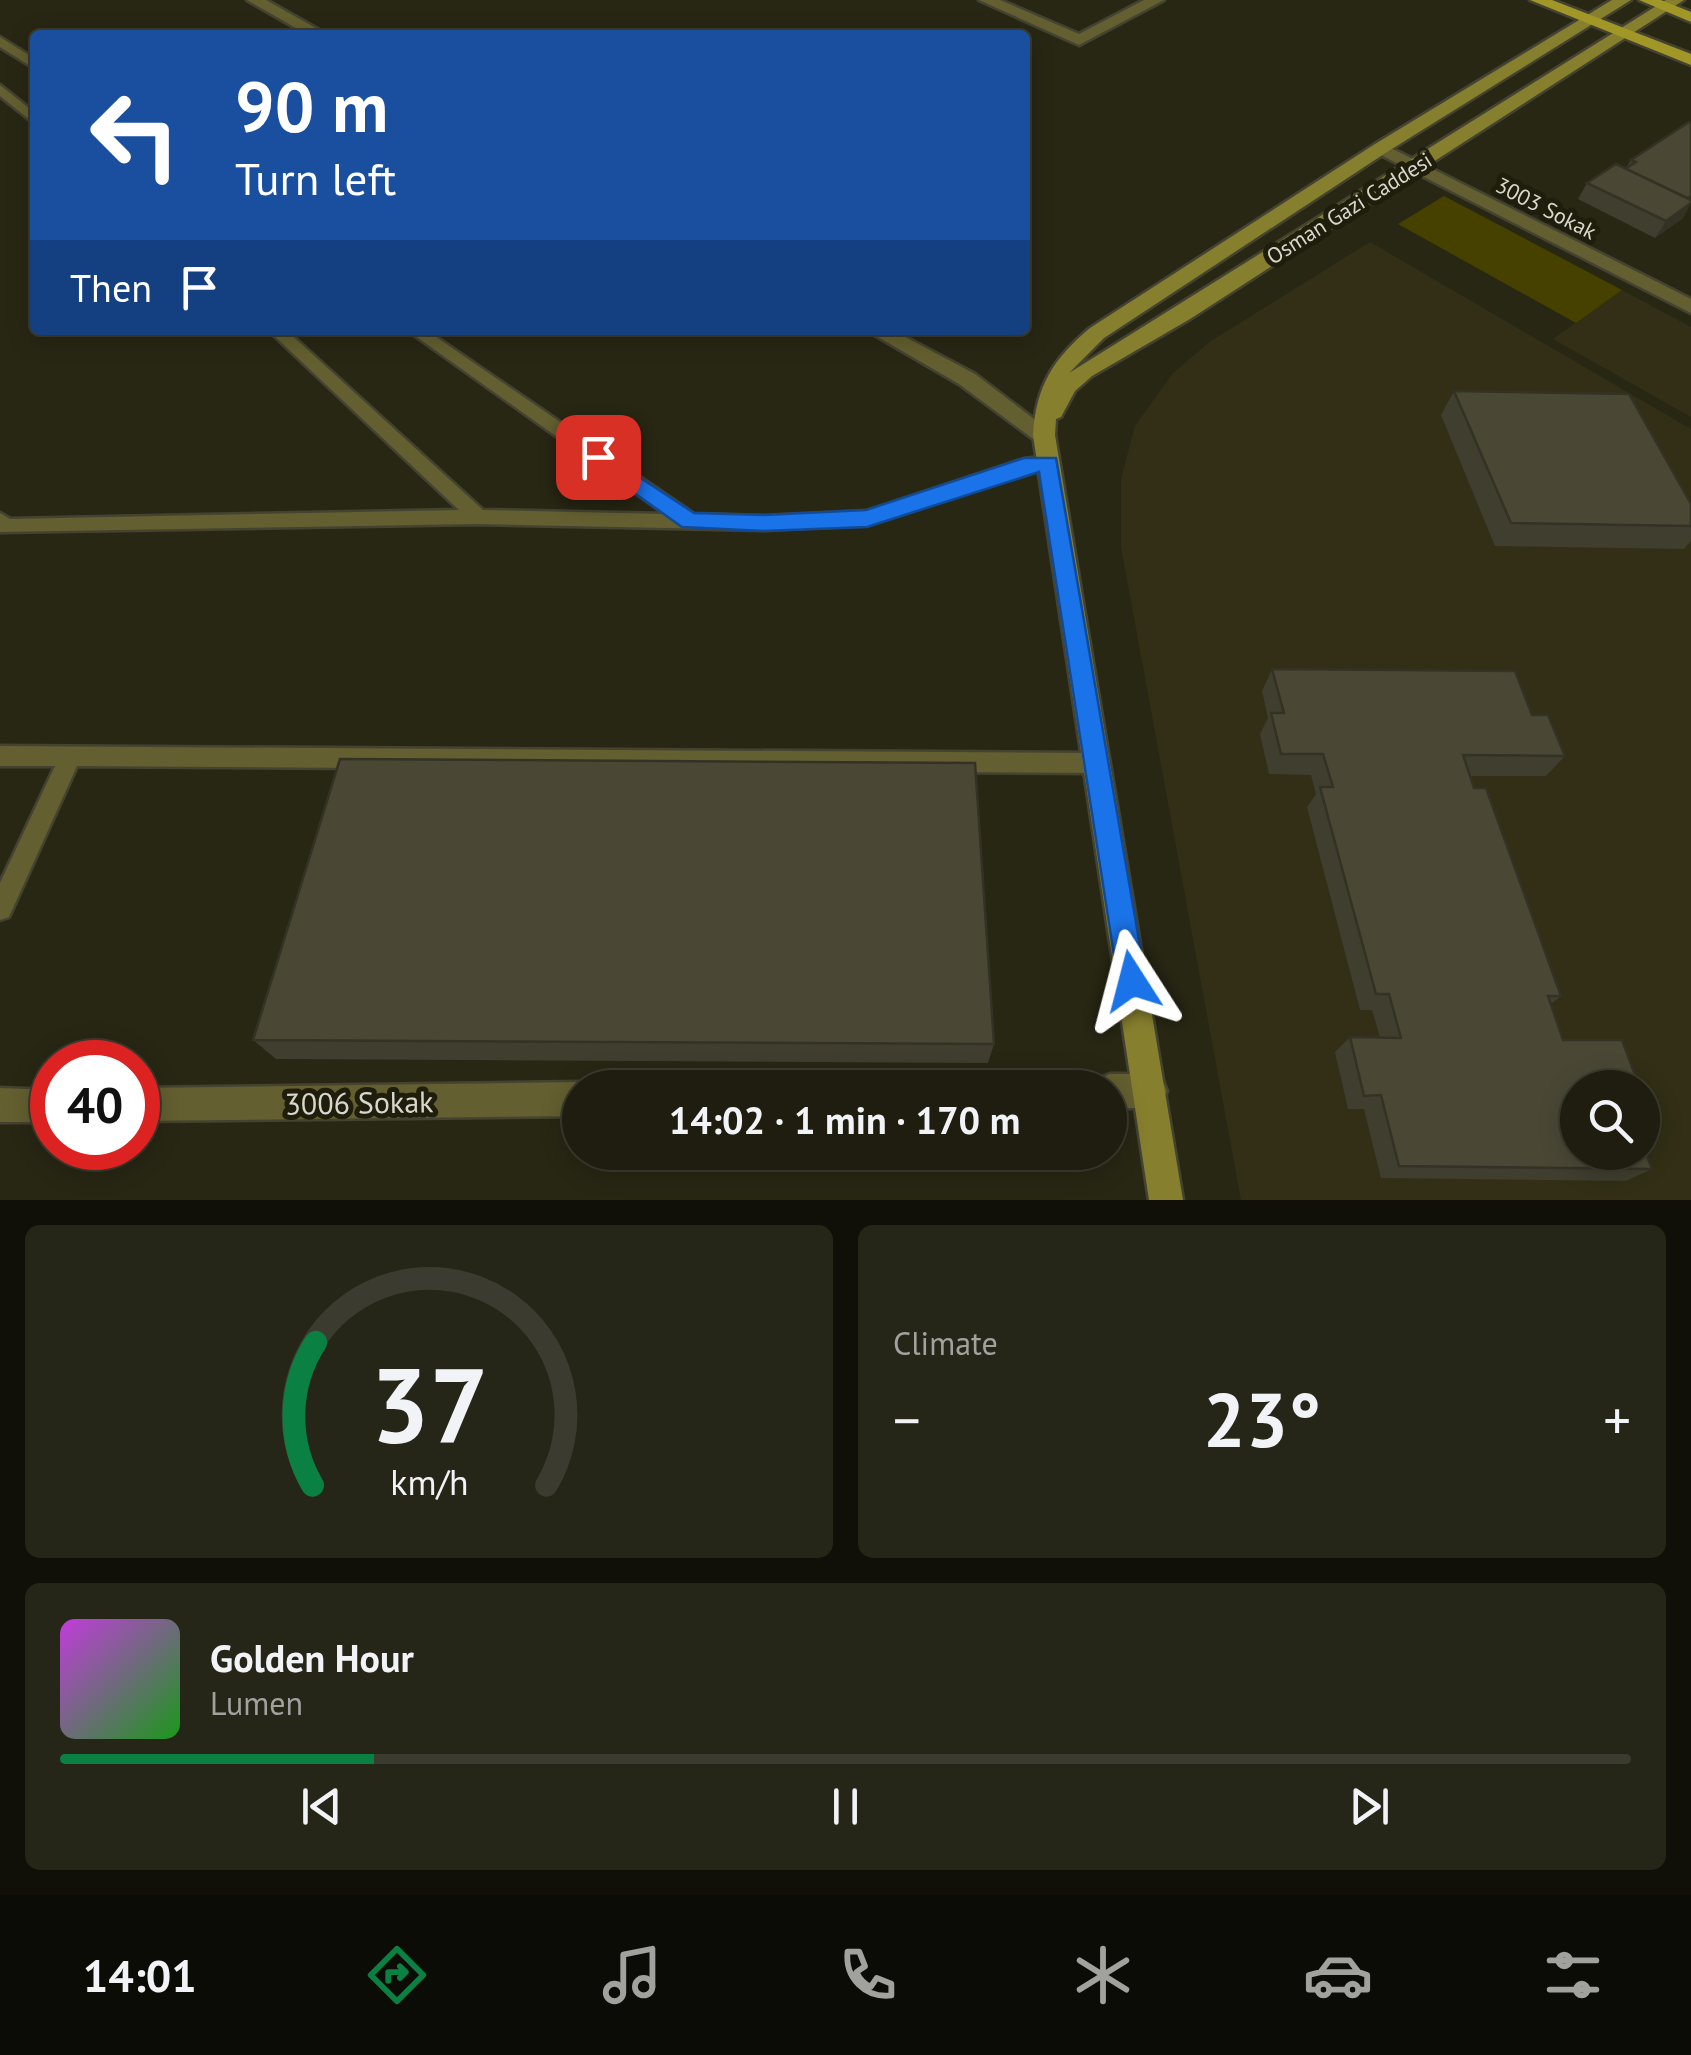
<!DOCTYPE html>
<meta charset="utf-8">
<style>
body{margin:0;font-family:"PT Sans",sans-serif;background:#262618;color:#f1f3f6;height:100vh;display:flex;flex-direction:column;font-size:38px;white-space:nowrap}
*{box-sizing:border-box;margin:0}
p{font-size:32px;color:#a1a29e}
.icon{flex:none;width:55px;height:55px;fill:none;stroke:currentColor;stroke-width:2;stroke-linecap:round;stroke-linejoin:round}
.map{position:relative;height:1200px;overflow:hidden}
.sheet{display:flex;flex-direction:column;gap:25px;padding:25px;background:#101008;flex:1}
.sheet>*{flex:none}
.banner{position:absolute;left:30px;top:30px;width:1000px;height:305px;border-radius:10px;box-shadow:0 5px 25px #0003,0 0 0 2px #3c3b2f;background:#1a4fa0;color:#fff;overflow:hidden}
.buttons{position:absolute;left:1560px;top:1070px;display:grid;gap:20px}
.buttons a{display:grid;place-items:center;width:100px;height:100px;border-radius:50%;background:#1e1d0f;box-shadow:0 5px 25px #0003,0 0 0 2px #3c3b2f;font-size:50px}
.speed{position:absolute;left:30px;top:1040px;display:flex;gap:20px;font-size:50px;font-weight:700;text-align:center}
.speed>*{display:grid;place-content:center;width:130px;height:130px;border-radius:50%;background:#1e1d0f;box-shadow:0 5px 25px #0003,0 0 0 2px #3c3b2f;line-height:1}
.speed .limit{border:15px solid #d22;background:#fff;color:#111}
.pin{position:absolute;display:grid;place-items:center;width:85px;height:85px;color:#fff;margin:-42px;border-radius:20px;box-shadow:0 5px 15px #0006}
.me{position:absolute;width:110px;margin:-55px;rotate:351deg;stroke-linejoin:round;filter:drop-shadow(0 0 8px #0008)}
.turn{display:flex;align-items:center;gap:35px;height:210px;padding:0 40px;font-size:45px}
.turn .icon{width:130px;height:130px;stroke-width:2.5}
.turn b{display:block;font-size:70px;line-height:85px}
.then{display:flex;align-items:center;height:95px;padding:0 40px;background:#0003;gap:20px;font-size:38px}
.big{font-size:75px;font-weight:600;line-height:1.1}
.sheet .widget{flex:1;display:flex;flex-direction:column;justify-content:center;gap:15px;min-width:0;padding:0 35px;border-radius:15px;background:#262618}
.sheet .dial{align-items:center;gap:0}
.dial svg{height:260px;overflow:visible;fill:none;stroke:#3c3b2f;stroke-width:7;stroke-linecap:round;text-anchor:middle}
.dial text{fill:#f1f3f6;stroke:none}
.song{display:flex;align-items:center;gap:30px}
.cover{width:120px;height:120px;border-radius:15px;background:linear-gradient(135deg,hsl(290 70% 55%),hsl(120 70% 35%))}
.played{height:10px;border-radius:5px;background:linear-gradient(90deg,#0b8043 20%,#3c3b2f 20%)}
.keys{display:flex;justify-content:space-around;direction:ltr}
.heat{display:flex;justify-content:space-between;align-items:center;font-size:55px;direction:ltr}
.sheet .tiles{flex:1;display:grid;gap:25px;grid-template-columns:1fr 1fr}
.widget:last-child{grid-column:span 2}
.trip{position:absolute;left:562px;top:1070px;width:565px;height:100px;border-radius:50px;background:#1e1d0f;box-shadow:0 5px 25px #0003,0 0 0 2px #3c3b2f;font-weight:600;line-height:100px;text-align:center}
.tabs{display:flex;height:160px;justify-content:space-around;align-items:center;background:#0c0c06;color:#a1a29e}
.tabs .icon{width:70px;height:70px}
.tabs .selected{color:#0b8043}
.tabs b{font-size:45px;color:#f1f3f6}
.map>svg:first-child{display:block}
</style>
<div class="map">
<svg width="1691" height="1200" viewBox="0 0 1691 1200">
<rect width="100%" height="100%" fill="#282714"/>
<g fill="#322f16" fill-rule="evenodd">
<path d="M1370,242L1691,429V1200H1241L1121,547V479L1135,426L1173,373L1211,341ZM1578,1088H1642V1152H1578Z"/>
<path d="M1622,290L1691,327V417L1553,339Z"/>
</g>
<path fill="#474100" d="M1444,196L1622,290L1576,323L1398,224Z"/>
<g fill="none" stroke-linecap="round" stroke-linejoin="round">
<g stroke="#444331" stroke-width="5">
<g id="lane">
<path d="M0,37L35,59V69L0,47Z"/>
<path d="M0,85L35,113V124L0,96Z"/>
<path d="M268,330H286L483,510L665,514L407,330H426L694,514L764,516L867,511L1024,459L1048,456L1057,463L1054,468L1025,472L867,525L764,530L478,524L0,532V513L10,519L459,510Z"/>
<path d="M0,746L1097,753L1105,756L1108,763L1105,770L1097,773L77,766L9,917L0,920V883L55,766H0Z"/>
</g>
</g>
<g stroke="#444331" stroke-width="5">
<g id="street">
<path d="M247,0H266L328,35H308Z"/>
<path d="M979,0H1000L1079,34L1144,0H1164L1079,45Z"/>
<path d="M1381,143L1691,299V313L1375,152L1372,148Z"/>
<path d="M866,330H892L975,374L1055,435L1052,441H1036L959,384Z"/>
<path d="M1110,1074H1150L1162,1079L1167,1091L1162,1103L1150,1108H1110V1088H1095L1098,1079Z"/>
<path d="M580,1082L592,1088H580V1116L138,1121V1088Z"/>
<path d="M0,1088L52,1090V1122H0Z"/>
</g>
</g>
<g stroke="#444331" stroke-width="5">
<path id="secondary" d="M1612,0H1631L1387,152L1104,338L1069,373L1666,0H1684L1190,319L1092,376L1075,391L1061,417L1056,419L1055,435L1183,1200H1149L1033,435C1036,386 1053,359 1090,328L1375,144Z"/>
</g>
<g stroke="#444331" stroke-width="5">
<g id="primary">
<path d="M1530,0H1552L1691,54V65Z"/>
<path d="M1639,0H1661L1691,12V22Z"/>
</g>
</g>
<use href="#lane" fill="#635f30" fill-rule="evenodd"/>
<use href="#street" fill="#635f30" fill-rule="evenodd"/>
<use href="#secondary" fill="#867f2e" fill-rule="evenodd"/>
<use href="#primary" fill="#a19727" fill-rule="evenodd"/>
</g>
<g fill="#403e2e">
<path d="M1689,122L1683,218L1655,238L1578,199L1587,183L1625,169L1631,160Z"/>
<path d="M1454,391L1691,504V541L1684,549L1495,546L1441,415Z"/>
<path d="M1272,669L1532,715L1565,756L1546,776H1470L1561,996L1551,1004L1578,1088L1652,1169L1626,1181L1381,1178L1364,1109H1348L1335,1052L1350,1037H1380L1372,1010H1360L1307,807L1316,794L1311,775L1269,774L1260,734L1268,718L1262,691Z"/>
<path d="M253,1040L994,1044L988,1063L276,1059Z"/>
</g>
<path fill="#343225" d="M1691,203L1683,218L1655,238L1666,221Z"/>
<g fill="#4a4835" stroke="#343225" stroke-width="2.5">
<path d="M1689,122L1691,123V196L1687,198L1625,169L1636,162L1631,160Z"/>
<path d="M1616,164L1691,200V203L1666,221L1587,183Z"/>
<path d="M1454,391L1629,394L1691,504V526L1511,523Z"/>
<path d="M1272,669L1515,671L1532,715H1548L1565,756L1463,755L1474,788H1486L1561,996H1548L1563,1040H1622L1640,1088H1578V1152H1642V1143L1652,1169L1399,1166L1381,1095L1364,1096L1350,1037L1401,1038L1389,994H1376L1320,787H1333L1323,754H1281L1271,713H1284Z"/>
<path d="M340,759L975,763L994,1044L253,1040Z"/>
</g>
<path fill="#1a73e8" stroke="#114b97" stroke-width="2.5" d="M598,450L694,513L764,515L866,510L1024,458H1056L1146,981L1142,991L1132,995L1122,991L1118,981L1039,472L867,527L764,531L682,527L591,462L588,457L591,452Z"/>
<g text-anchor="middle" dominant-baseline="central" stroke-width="10" stroke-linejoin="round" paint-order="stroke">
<g font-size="22" fill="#d8d7cb" stroke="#1f1d0b">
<text transform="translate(1349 208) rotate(-32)">Osman Gazi Caddesi</text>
<text transform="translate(1546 208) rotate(27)">3003 Sokak</text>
</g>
<g font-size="30" fill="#d8d7cb" stroke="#1f1d0b">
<text transform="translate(359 1102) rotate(-1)">3006 Sokak</text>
</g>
</g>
</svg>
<div class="buttons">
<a><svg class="icon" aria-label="search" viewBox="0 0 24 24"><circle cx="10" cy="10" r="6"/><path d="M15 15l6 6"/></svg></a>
</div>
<div class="speed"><div class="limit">40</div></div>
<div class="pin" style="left:598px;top:457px;background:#d93025"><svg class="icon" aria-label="arrive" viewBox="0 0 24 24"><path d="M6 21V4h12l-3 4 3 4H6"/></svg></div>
<svg class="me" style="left:1132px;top:981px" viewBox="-20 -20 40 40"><path d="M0-17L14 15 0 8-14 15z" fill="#1a73e8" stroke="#fff" stroke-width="4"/></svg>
<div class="trip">14:02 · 1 min · 170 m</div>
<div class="banner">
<div class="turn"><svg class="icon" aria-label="left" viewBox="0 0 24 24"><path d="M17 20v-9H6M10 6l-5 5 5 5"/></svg><div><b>90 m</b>Turn left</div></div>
<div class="then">Then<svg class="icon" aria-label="arrive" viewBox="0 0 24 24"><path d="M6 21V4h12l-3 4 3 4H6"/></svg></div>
</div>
</div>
<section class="sheet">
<div class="tiles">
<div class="widget dial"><svg viewBox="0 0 100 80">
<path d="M14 69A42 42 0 1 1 86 69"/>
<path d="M14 69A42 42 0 0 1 15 25" stroke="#0b8043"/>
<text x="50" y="56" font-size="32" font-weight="700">37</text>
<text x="50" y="72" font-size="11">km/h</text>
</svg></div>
<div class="widget"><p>Climate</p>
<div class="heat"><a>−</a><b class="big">23°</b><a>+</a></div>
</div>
<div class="widget">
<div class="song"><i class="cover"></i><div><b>Golden Hour</b><p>Lumen</p></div></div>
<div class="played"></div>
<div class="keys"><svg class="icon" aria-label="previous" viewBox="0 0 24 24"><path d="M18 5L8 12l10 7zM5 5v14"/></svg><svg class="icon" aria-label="pause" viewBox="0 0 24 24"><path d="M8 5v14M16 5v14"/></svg><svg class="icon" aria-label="next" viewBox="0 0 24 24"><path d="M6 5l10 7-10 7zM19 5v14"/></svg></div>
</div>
</div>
</section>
<nav class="tabs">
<b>14:01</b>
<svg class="icon selected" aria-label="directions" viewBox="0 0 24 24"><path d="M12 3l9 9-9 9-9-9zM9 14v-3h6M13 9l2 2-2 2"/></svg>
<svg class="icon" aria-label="music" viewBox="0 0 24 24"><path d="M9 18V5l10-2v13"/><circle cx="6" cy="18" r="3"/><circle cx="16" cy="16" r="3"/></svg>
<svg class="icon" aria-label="phone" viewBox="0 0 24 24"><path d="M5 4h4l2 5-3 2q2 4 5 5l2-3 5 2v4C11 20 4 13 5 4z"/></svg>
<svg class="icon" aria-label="climate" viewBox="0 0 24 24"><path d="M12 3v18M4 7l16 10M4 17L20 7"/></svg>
<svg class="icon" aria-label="car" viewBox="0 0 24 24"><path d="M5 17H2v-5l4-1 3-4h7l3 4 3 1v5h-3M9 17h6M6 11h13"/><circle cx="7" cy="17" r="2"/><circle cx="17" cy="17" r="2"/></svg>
<svg class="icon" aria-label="filters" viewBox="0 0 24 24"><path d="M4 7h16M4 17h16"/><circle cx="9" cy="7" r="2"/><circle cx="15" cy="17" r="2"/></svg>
</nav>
